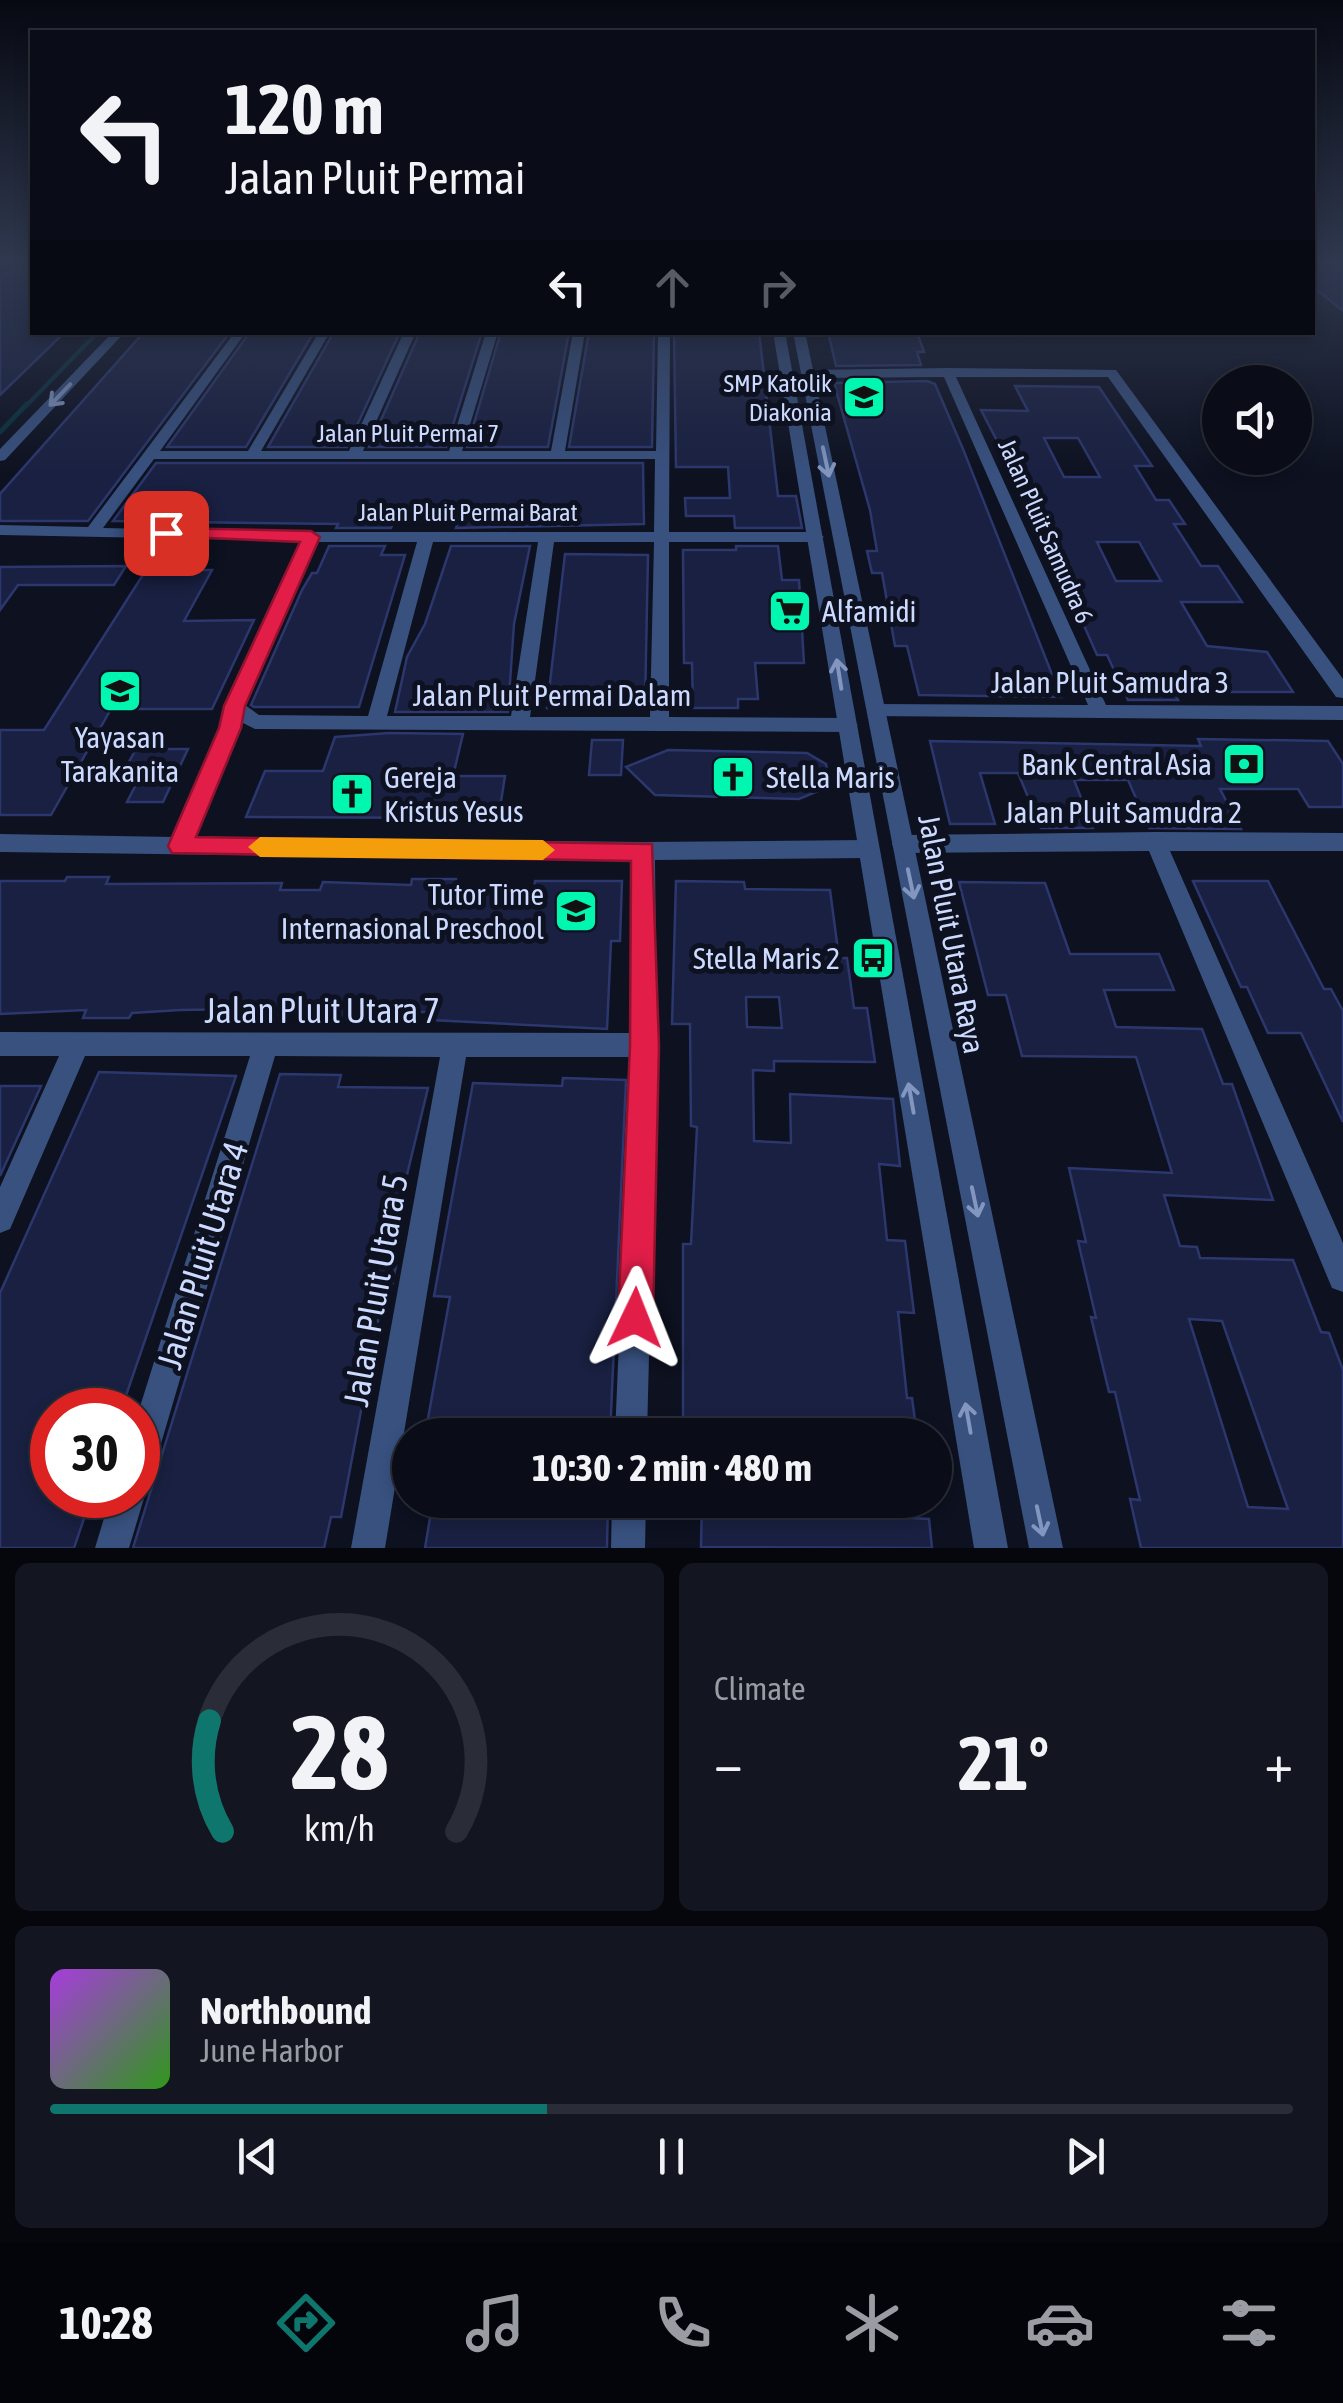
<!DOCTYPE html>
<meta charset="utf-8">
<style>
body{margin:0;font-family:"Asap Condensed",sans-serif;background:#131621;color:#f1f3f6;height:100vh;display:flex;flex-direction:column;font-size:38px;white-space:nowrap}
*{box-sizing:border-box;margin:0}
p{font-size:32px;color:#999ca2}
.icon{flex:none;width:55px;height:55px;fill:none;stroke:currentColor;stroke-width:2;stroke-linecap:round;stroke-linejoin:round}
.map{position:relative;height:1548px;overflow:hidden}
.panel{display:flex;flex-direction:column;gap:15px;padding:15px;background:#06070d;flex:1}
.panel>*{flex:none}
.guide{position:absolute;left:30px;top:30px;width:1285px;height:305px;border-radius:0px;box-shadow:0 5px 15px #0003,0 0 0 2px #2a2d37;background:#0a0d18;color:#f1f3f6;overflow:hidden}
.fabs{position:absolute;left:1202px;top:365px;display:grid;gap:20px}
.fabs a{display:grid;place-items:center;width:110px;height:110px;border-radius:50%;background:#0a0d18;box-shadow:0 5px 15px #0003,0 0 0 2px #2a2d37;font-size:50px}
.speed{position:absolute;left:30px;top:1388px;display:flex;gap:20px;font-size:50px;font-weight:700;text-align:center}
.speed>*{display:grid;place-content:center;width:130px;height:130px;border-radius:50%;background:#0a0d18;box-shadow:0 5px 15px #0003,0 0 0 2px #2a2d37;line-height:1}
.speed .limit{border:15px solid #d22;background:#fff;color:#111}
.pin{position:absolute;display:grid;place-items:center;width:85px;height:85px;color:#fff;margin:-42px;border-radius:20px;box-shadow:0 5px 15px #0006}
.me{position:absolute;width:110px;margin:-55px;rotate:2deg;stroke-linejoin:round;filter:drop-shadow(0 0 8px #0008)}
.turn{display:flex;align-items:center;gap:35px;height:210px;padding:0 30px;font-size:45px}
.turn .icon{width:130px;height:130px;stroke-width:2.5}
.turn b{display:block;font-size:70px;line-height:85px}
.lanes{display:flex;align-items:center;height:95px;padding:0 30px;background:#0003;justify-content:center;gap:50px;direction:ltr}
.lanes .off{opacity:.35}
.big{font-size:75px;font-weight:700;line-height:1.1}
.panel .widget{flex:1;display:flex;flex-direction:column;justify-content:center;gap:15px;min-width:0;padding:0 35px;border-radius:15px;background:#131621}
.panel .dial{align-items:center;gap:0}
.dial svg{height:260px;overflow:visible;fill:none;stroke:#2a2d37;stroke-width:7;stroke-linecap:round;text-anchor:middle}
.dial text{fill:#f1f3f6;stroke:none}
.song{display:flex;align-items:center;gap:30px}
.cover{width:120px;height:120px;border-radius:15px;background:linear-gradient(135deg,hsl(280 70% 55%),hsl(110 70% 35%))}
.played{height:10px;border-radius:5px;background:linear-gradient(90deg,#0f766e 40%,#2a2d37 40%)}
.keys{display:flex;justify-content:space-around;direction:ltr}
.heat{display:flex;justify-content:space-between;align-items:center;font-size:55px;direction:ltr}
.panel .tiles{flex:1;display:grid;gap:15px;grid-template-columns:1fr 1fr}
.widget:last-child{grid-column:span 2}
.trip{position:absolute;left:392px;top:1418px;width:560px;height:100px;border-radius:50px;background:#0a0d18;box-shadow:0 5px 15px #0003,0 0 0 2px #2a2d37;font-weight:700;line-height:100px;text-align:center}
.dock{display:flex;height:160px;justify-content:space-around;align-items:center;background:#04050a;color:#999ca2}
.dock .icon{width:70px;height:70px}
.dock .on{color:#0f766e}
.dock b{font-size:45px;color:#f1f3f6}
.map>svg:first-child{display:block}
</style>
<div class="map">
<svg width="1343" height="1548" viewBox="0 0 1343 1548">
<rect width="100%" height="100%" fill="#0d1120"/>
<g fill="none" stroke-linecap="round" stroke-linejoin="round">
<path stroke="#09303c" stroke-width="4" d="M25,407L98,332"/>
<path stroke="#09303c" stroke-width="5" d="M0,432L27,404"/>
</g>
<g fill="#192041" stroke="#2b376d" stroke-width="2.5" fill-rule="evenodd">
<path d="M1312,259H1343V311L1312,286Z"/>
<path d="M32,267V332H65L0,395V275Z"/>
<path d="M144,332H230L88,521H0V494Z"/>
<path d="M250,332H314L246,447H167Z"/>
<path d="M334,332H400L347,447H268Z"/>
<path d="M420,332H482L446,447H369Z"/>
<path d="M501,332H569L548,447H467Z"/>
<path d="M589,332H654L652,447H569Z"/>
<path d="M674,332H759L778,496H796L802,528H735L734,516H686L685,498H730L728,467H676Z"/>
<path d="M828,332H917L924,352H917L921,365L836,366Z"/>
<path d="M927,381L935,384L963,449L1061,697L919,695L907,646H895L882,573H872L867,551H877L870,510L834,383Z"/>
<path d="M1015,386L1099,387L1152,466H1135L1156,500H1169L1185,524H1174L1201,566H1218L1242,602H1181L1207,646L1267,652L1293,692H1174L1178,700H1128L1107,655H1097L1033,510L981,410L1028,411ZM1044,438H1078L1100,477H1064ZM1097,542H1139L1161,581H1116Z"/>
<path d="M156,463H643L644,524L456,528L458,521L394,520L391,528H336L338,524L113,521Z"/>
<path d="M329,546H385L381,555H405L359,707H254L251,705L302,590L312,573H317Z"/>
<path d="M451,546H530L514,624L508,712H395L407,657L425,624Z"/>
<path d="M736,546H778L782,580H799L804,663H755L758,699H738V708H693L692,663H684L683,550H736Z"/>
<path d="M565,554L648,555L645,706L547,708Z"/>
<path d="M126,566L114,585H18L0,610V567Z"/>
<path d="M146,570H212L184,621L254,620L212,709H111L51,815H0V730H44Z"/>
<path d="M389,733L463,734L453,776H505L500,808H446L444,818L246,817L265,771H323L335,737Z"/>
<path d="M1198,739L1328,741L1343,764V807H1309L1298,789H1220L1241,829L1149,828L1128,780H1074L1093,828H1041L1018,773H980L995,824H950L930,741L1201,746Z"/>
<path d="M592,740H623L621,775H589Z"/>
<path d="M136,749H188L163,802H127L143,771H124Z"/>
<path d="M668,750L807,753L826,764L829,782L823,789L799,799L655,795L626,767Z"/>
<path d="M67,877H109L106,884L282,883L280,890H320L323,882L411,885L412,879H456L454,890H534L535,881H622L620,941H611L607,1029L431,1020L432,1012H376L374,1020H334L336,1010L243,1017L246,1009L180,1010L132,1013L129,1018H83L86,1010L0,1014V881H65Z"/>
<path d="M676,881L744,882L745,889L830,890L839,958H847L854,1008H867L875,1062L774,1061V1071L753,1070L754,1141L791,1143L790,1094L893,1099L900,1166L879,1164L887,1240L905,1241L914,1313L898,1312L907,1398H912L917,1435H683V1244H691L697,1127L691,1126L690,1024H672ZM746,997H779L782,1028L747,1027Z"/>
<path d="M1193,881H1268L1324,989H1331L1343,1011V1122L1301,1033H1268L1247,987H1241Z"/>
<path d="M959,882L1045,883L1070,954H1159L1174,990H1104L1116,1027L1202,1029L1223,1084H1232L1273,1200L1164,1195L1180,1246L1197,1247L1200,1258L1293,1260L1321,1332L1329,1333L1343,1370V1548H1141L1130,1499L1140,1500L1115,1392H1109L1091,1317L1096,1318L1078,1241L1086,1242L1069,1168L1172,1173L1136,1057L1022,1056L1006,995H988ZM1189,1319L1222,1321L1288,1509L1248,1507Z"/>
<path d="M99,1072L236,1076L121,1410H52V1495H92L74,1548H0V1293Z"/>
<path d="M280,1074L341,1075L338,1087L428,1088L398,1212L390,1266H396L387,1310H380L341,1517H331L324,1548H133Z"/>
<path d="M563,1078L626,1080L610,1435H425L450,1297L434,1296L473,1083L562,1086Z"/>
<path d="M0,1086H41L0,1176Z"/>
<path d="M433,1500H608L607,1548H425Z"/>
<path d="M702,1500H793L794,1512L929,1519L932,1548L701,1547Z"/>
</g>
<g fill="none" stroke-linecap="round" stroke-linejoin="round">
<g fill="#38517f" fill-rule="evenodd">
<path d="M235,332H246L160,451H248L319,332H330L261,451H349L404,332H416L363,451H449L486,332H498L462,451H551L573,332H585L565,451H656L658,332H670L669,532H816L824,537L816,542H669V717L848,718L858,725L848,732L255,729L241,722L195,837L644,842L867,840L875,843L878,849L875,855L867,858L655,860L657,1045L647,1435H615L631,1057H466L385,1548H351L440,1057L275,1056L155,1464L150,1476L138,1481V1413L250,1056H85L10,1229L0,1233V1187L59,1056H0V1032L631,1033L633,860L0,852V834L174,837L228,710L226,707L301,541L0,535V525L88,527ZM154,459H655L654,532H311L103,528ZM317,542H417L368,716L259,715L245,705ZM433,542H538L511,716H387ZM554,542H654L650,717H530Z"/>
<path d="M948,368L1116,370L1343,679V698L1336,697L1108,377H956L1106,705L1343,706V720L869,716L867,711L869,706L876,704L1088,705L944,377L808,378L802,374L808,370Z"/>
<path d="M1155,832L1343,833V851H1170L1343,1243V1292L1332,1288L1149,851L903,853L895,850L892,844L895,838L903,835Z"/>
<path d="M138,1482L145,1495L129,1548H95L111,1495H138Z"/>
<path d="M612,1500H646L645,1548H611Z"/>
</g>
<g fill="#38517f" fill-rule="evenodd">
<path d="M113,332H125L5,460L0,461V449Z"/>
<path d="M773,332H785L1008,1548H974Z"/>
<path d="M793,332H805L1063,1548H1029Z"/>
</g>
</g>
<defs><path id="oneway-shaft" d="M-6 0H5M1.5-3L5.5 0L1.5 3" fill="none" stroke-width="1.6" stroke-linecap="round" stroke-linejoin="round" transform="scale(2.5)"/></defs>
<g stroke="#8296bf">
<use href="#oneway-shaft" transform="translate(60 395) rotate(134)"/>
<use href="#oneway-shaft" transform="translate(826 462) rotate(78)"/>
<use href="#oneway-shaft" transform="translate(839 674) rotate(-99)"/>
<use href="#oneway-shaft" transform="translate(911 884) rotate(78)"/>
<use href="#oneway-shaft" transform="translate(911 1098) rotate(-100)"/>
<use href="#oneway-shaft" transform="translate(975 1202) rotate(78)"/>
<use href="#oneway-shaft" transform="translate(968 1418) rotate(-100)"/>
<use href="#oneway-shaft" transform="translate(1040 1521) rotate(78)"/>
</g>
<linearGradient id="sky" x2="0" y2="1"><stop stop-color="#070912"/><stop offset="0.55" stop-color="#2f384e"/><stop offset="1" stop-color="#2f384e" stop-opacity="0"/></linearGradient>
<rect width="1343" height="475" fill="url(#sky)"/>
<path fill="#e11d48" stroke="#92132f" stroke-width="2.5" d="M166,528L311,531L320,537L245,706L241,728L196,837L652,844L659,1046L653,1318L648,1330L635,1335L623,1330L618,1318L630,1046L631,861L172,853L168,846L219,728L224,706L300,542L160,536V529Z"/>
<path fill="#f59e0b" d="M260,837L543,840L555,850L543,860L260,857L248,847Z"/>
<defs>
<g id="school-square" transform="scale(2.25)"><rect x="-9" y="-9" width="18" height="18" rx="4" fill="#01f6af" stroke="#0d1120"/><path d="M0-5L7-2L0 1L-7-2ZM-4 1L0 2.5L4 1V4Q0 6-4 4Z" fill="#111"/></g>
<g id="supermarket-square" transform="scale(2.25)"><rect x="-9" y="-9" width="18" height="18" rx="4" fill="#01f6af" stroke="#0d1120"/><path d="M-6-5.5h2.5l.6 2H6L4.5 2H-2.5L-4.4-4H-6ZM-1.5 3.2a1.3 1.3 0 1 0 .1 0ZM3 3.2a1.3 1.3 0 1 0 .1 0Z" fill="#111"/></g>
<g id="bank-square" transform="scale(2.25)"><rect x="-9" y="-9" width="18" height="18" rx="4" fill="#01f6af" stroke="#0d1120"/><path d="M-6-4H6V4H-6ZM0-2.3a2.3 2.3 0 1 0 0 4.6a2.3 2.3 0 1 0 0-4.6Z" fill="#111"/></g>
<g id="church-square" transform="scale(2.25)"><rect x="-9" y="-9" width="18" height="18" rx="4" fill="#01f6af" stroke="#0d1120"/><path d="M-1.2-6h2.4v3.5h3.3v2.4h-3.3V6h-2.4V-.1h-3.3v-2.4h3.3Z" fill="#111"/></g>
<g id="bus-square" transform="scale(2.25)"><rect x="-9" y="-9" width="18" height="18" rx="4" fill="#01f6af" stroke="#0d1120"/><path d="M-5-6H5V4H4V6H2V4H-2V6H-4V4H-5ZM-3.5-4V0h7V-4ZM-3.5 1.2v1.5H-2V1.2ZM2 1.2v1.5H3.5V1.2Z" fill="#111"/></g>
</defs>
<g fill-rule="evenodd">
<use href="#school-square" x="864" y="397"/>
<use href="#supermarket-square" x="790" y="611"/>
<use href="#school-square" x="120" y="691"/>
<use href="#bank-square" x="1244" y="764"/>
<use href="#church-square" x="733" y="777"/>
<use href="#church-square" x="352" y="794"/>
<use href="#school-square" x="576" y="911"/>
<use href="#bus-square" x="873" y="958"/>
</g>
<g text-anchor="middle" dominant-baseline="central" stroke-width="10" stroke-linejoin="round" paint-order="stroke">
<g font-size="25" fill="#ccdaff" stroke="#0d1120" text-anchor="end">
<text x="832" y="383">SMP Katolik<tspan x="832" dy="29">Diakonia</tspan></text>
</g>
<g font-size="25" fill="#ccdaff" stroke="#0d1120">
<text x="408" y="433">Jalan Pluit Permai 7</text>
<text x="468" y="512">Jalan Pluit Permai Barat</text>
<text transform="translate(1046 531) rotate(66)">Jalan Pluit Samudra 6</text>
</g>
<g font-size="30" fill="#ccdaff" stroke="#0d1120" text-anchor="start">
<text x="822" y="611">Alfamidi</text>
<text x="120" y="737" text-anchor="middle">Yayasan<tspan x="120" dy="34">Tarakanita</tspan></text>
<text x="1212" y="764" text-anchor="end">Bank Central Asia</text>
<text x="384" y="777">Gereja<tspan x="384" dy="34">Kristus Yesus</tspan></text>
<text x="766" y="777">Stella Maris</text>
<text x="544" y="894" text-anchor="end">Tutor Time<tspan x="544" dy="34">Internasional Preschool</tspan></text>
<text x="840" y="958" text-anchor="end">Stella Maris 2</text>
</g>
<g font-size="30" fill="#ccdaff" stroke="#0d1120">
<text x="1110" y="682">Jalan Pluit Samudra 3</text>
<text x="552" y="695">Jalan Pluit Permai Dalam</text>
<text x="1123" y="812">Jalan Pluit Samudra 2</text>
<text transform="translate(952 934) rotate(79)">Jalan Pluit Utara Raya</text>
</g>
<g font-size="35" fill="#ccdaff" stroke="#0d1120">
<text x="322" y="1010">Jalan Pluit Utara 7</text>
<text transform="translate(202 1255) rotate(-73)">Jalan Pluit Utara 4</text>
<text transform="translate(375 1290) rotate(-80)">Jalan Pluit Utara 5</text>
</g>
</g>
</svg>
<div class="fabs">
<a><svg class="icon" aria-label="sound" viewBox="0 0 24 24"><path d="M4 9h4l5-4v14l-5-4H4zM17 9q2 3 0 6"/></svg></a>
</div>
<div class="speed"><div class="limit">30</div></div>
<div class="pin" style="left:166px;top:533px;background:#d93025"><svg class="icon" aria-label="arrive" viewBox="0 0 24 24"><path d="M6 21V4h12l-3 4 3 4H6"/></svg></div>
<svg class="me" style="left:635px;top:1318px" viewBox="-20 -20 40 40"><path d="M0-17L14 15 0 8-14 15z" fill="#e11d48" stroke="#fff" stroke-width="4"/></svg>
<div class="trip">10:30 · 2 min · 480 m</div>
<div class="guide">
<div class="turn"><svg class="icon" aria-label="left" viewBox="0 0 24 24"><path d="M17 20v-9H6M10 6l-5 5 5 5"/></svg><div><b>120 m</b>Jalan Pluit Permai</div></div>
<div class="lanes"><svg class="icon" aria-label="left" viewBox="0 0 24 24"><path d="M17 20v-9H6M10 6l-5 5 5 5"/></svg><svg class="icon off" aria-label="ahead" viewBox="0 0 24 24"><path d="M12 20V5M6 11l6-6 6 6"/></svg><svg class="icon off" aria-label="right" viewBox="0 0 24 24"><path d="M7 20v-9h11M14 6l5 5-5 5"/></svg></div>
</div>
</div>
<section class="panel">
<div class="tiles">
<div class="widget dial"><svg viewBox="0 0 100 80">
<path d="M14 69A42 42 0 1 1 86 69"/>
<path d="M14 69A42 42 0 0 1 10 35" stroke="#0f766e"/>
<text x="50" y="56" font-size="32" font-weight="700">28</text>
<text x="50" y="72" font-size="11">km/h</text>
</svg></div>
<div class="widget"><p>Climate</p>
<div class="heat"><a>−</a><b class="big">21°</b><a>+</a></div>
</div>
<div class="widget">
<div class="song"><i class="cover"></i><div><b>Northbound</b><p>June Harbor</p></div></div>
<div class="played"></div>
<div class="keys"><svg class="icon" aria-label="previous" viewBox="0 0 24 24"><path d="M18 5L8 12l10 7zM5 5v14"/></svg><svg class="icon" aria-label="pause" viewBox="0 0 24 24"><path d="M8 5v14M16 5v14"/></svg><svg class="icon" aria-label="next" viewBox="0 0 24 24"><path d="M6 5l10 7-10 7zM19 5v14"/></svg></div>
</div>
</div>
</section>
<nav class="dock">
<b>10:28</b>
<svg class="icon on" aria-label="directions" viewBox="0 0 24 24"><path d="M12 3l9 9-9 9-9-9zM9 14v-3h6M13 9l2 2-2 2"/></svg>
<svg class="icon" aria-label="music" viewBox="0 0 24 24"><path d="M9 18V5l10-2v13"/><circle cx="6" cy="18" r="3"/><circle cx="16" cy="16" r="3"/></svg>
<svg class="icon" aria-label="phone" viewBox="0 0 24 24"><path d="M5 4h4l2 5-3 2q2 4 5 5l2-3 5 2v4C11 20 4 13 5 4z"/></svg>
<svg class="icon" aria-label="climate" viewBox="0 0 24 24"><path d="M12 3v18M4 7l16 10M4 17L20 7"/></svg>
<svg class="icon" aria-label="car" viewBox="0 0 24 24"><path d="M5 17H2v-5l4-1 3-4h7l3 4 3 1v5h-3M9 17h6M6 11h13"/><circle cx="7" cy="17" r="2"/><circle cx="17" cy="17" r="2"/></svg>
<svg class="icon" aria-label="filters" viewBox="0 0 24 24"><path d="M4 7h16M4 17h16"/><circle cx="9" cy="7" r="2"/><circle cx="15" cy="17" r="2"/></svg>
</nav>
